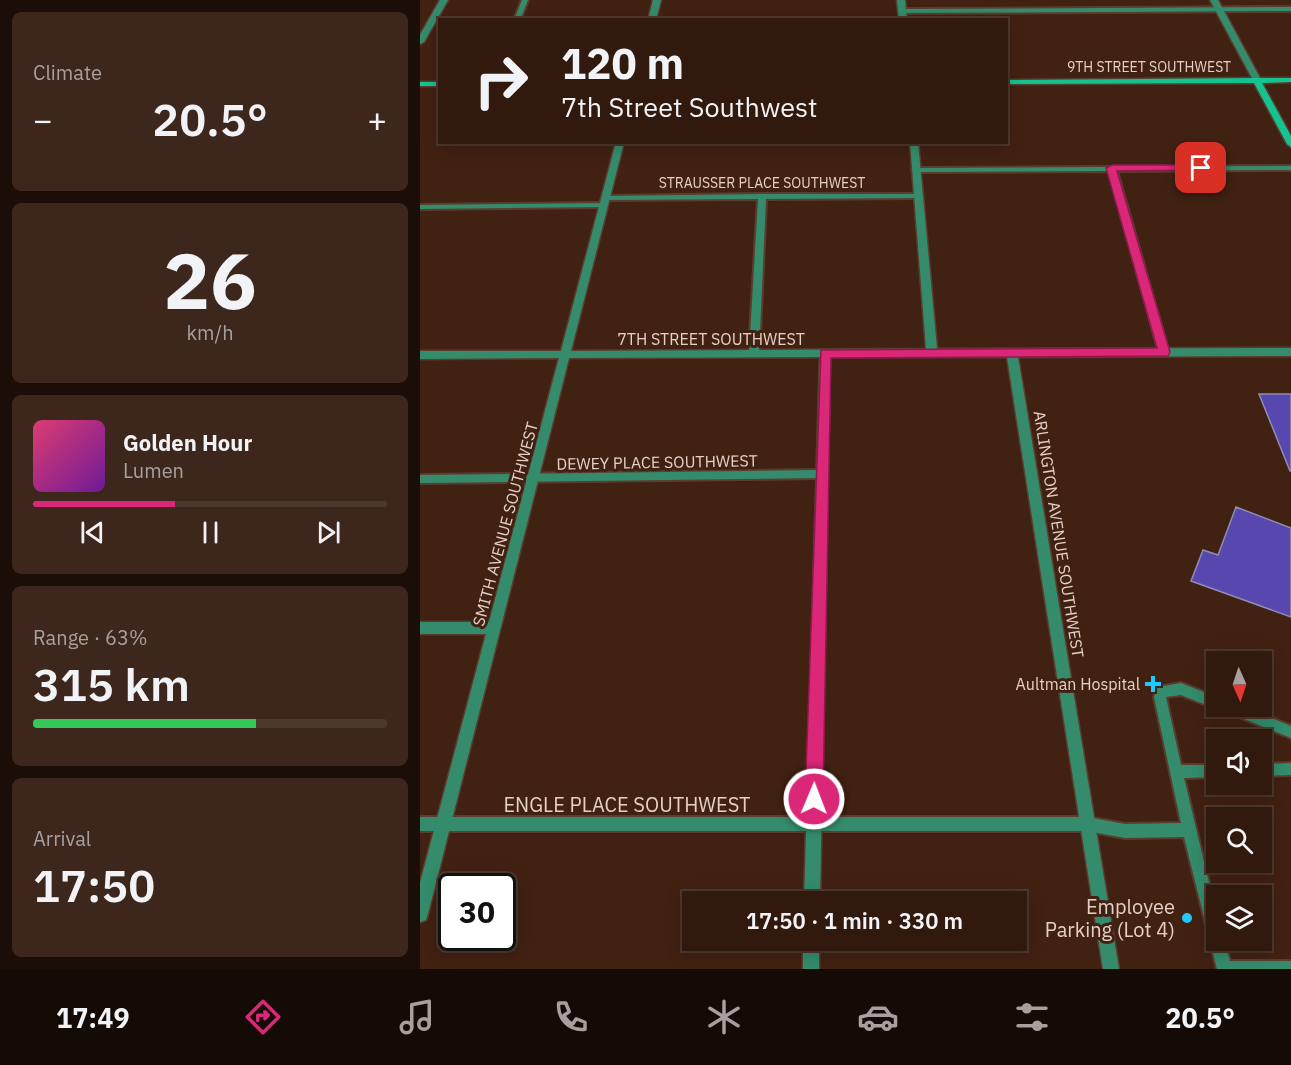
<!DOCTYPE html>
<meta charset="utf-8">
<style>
body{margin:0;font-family:"IBM Plex Sans",sans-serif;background:#3d261c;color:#f1f3f6;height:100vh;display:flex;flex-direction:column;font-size:22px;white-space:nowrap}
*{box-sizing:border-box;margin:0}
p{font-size:20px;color:#a8a09e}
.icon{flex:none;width:33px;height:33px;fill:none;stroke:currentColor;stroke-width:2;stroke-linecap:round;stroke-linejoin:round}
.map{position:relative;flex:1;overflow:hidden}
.sheet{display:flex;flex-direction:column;gap:12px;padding:12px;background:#1b0e08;width:420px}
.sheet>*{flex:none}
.top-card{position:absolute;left:18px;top:18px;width:570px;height:126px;border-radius:0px;box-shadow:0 3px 15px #0003,0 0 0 2px #4c382e;background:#31190e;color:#f1f3f6;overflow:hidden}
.needle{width:39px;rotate:177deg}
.fabs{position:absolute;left:786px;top:651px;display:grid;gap:12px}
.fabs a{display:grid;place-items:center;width:66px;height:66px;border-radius:0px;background:#31190e;box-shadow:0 3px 15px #0003,0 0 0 2px #4c382e;font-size:30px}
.speed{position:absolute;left:18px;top:873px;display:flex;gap:12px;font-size:30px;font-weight:700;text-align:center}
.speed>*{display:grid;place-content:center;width:78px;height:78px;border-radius:50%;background:#31190e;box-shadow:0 3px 15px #0003,0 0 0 2px #4c382e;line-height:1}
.speed .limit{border:3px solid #111;border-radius:9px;background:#fff;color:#111}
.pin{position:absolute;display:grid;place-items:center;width:51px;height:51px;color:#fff;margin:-26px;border-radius:12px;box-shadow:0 3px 9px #0006}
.me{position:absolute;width:66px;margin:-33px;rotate:1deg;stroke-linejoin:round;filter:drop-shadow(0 0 4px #0008)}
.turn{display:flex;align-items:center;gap:21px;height:126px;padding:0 24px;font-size:27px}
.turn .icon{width:78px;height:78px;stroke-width:2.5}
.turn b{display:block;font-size:42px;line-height:51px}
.big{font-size:45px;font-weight:600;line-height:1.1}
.sheet .card{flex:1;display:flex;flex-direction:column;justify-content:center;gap:9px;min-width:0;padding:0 21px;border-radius:9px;background:#3d261c}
.sheet .dial{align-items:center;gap:0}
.dial b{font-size:78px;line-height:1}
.song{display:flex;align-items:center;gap:18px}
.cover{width:72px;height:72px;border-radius:9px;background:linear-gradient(135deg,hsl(340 70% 55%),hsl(280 70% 35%))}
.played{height:6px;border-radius:3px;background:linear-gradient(90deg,#db2777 40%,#4c382e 40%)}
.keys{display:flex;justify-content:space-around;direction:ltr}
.heat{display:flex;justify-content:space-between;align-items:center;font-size:33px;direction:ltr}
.charge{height:9px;border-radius:4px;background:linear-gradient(90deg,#34c759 63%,#4c382e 0)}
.trip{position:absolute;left:262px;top:891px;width:345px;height:60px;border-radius:0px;background:#31190e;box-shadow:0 3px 15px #0003,0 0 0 2px #4c382e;font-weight:600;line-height:60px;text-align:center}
.dock{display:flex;height:96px;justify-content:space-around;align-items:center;background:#140a06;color:#a8a09e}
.dock .icon{width:42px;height:42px}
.dock .selected{color:#db2777}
.dock b{font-size:27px;color:#f1f3f6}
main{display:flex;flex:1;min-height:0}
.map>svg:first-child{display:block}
</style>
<main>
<section class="sheet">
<div class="card"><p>Climate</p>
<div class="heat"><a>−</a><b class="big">20.5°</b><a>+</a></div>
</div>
<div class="card dial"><b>26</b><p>km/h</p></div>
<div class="card">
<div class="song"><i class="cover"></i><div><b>Golden Hour</b><p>Lumen</p></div></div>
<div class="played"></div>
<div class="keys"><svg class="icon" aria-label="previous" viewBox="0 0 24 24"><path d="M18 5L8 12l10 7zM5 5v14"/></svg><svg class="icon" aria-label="pause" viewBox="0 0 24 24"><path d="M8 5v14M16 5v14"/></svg><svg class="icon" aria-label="next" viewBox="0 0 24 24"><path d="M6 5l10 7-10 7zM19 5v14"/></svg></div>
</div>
<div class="card"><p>Range · 63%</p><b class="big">315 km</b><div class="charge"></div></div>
<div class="card"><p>Arrival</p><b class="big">17:50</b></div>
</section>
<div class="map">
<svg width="871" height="969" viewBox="0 0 871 969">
<rect width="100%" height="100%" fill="#412112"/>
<g fill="#5747af" stroke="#8e8db2" stroke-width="1.5">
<path d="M839,394H871V471H870Z"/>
<path d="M816,507L871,528V617L771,581L783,550L798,555Z"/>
</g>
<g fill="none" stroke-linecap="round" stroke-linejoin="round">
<g stroke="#5b3d2f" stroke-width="4">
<g id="lane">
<path d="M102,0H108L100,20H94Z"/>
<path d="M871,7V11L482,13L479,11L482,9Z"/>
<path d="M871,166V170L697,171L749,353L744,356L739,353L689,171L496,172L492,170L496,168Z"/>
<path d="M342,194H498L502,196L498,198L346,199L339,353L334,356L329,353L338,199L186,200L182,198L186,196Z"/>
<path d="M184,203H187V207L0,209V205Z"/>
<path d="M402,470L406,471L407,474L406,477L402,478L0,483V475Z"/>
<path d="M761,683L796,697V706H822L871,726V738L802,710L800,707L796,709L761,695L746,697L761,765H796V777L764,778L796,912V940H804L810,961H871V969H797L764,837L705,838L667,831H0V817H667L705,824L761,823L734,697L738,687Z"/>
<path d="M871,763V775L842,776V764Z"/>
</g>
</g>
<g stroke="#5b3d2f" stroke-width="3">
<g id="street">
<path d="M20,0H28L4,42L0,44V35Z"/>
<path d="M233,0H241L236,20H228Z"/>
<path d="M477,0H485L487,20H479Z"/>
<path d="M790,0H798L841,80L840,82L833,80Z"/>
<path d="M196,142H204L151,351L506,349L490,142H498L517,349L871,348V356L598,357L699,969H683L587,357H410L400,902H384L400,357L149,358L8,914L6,920L0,922V883L66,634H0V622H69L139,358L0,359V351H141Z"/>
<rect x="383" y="940" width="16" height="29"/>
</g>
</g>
<g stroke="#5b3d2f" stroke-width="3">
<g id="secondary">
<path d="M837,78H871V82L842,83L871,136V147L867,144L834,83L586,84V80Z"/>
<rect x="0" y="82" width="20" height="4"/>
</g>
</g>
<use href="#lane" fill="#348c6c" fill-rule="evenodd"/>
<use href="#street" fill="#348c6c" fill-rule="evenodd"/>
<use href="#secondary" fill="#13c390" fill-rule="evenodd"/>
</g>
<path fill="#db2777" stroke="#8e194d" stroke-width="1.5" d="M781,165L786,168L785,170L697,171L750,352L748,356L411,358L403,799L400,805L394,808L388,805L385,799L401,350L737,348L686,168L692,165Z"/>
<g fill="#1fc9fd" stroke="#412112" stroke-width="2">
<path d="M730 675h6v6h6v6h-6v6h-6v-6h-6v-6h6z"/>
<circle cx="767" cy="918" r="6"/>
</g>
<g text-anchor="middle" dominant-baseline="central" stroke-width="6" stroke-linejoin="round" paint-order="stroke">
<g font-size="14" fill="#e5d0c6" stroke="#412112">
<text x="729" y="67">9TH STREET SOUTHWEST</text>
<text x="342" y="183">STRAUSSER PLACE SOUTHWEST</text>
</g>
<g font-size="16" fill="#e5d0c6" stroke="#412112">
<text x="291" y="339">7TH STREET SOUTHWEST</text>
<text transform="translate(237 462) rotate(-1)">DEWEY PLACE SOUTHWEST</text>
<text transform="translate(85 524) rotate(-75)">SMITH AVENUE SOUTHWEST</text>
<text transform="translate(639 534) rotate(81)">ARLINGTON AVENUE SOUTHWEST</text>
</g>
<g font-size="16" fill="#e5d0c6" stroke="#412112" text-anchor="end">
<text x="720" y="684">Aultman Hospital</text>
</g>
<g font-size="20" fill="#e5d0c6" stroke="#412112">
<text x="207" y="804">ENGLE PLACE SOUTHWEST</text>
</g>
<g font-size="20" fill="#e5d0c6" stroke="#412112" text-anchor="end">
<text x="755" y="906">Employee<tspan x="755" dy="23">Parking (Lot 4)</tspan></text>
</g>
</g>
</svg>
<div class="fabs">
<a><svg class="needle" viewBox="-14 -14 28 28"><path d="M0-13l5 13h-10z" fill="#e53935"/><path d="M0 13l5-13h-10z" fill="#a8a09e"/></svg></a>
<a><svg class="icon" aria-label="sound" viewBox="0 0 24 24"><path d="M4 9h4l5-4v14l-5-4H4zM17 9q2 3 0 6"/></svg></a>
<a><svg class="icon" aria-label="search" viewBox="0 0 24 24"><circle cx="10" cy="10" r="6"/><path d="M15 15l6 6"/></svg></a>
<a><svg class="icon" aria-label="layers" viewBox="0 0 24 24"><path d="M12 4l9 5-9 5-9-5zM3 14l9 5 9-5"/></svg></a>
</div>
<div class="speed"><div class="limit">30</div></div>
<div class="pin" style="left:781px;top:168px;background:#d93025"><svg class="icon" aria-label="arrive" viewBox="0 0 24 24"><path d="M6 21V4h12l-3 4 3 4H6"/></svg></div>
<svg class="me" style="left:394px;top:799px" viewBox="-20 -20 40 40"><circle r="17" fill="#db2777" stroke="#fff" stroke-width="3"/><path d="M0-11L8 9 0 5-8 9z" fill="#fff"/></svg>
<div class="trip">17:50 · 1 min · 330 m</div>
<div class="top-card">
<div class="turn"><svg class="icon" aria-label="right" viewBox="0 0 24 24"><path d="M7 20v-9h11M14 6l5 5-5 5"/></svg><div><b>120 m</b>7th Street Southwest</div></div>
</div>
</div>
</main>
<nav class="dock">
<b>17:49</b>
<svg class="icon selected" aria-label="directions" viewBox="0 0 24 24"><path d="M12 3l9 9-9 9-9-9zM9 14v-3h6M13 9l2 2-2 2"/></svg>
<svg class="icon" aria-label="music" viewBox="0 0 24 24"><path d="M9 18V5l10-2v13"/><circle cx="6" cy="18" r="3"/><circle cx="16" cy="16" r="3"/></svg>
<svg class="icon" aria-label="phone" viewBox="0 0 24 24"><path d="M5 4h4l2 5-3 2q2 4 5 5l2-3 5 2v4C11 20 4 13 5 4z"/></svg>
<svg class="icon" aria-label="climate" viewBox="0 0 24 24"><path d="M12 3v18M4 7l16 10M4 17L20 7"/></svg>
<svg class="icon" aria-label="car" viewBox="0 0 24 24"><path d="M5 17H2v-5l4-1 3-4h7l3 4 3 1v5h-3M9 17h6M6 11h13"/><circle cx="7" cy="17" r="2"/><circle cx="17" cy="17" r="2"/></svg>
<svg class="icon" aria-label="filters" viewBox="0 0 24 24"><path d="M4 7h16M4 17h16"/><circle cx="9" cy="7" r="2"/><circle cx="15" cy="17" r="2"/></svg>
<b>20.5°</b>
</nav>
